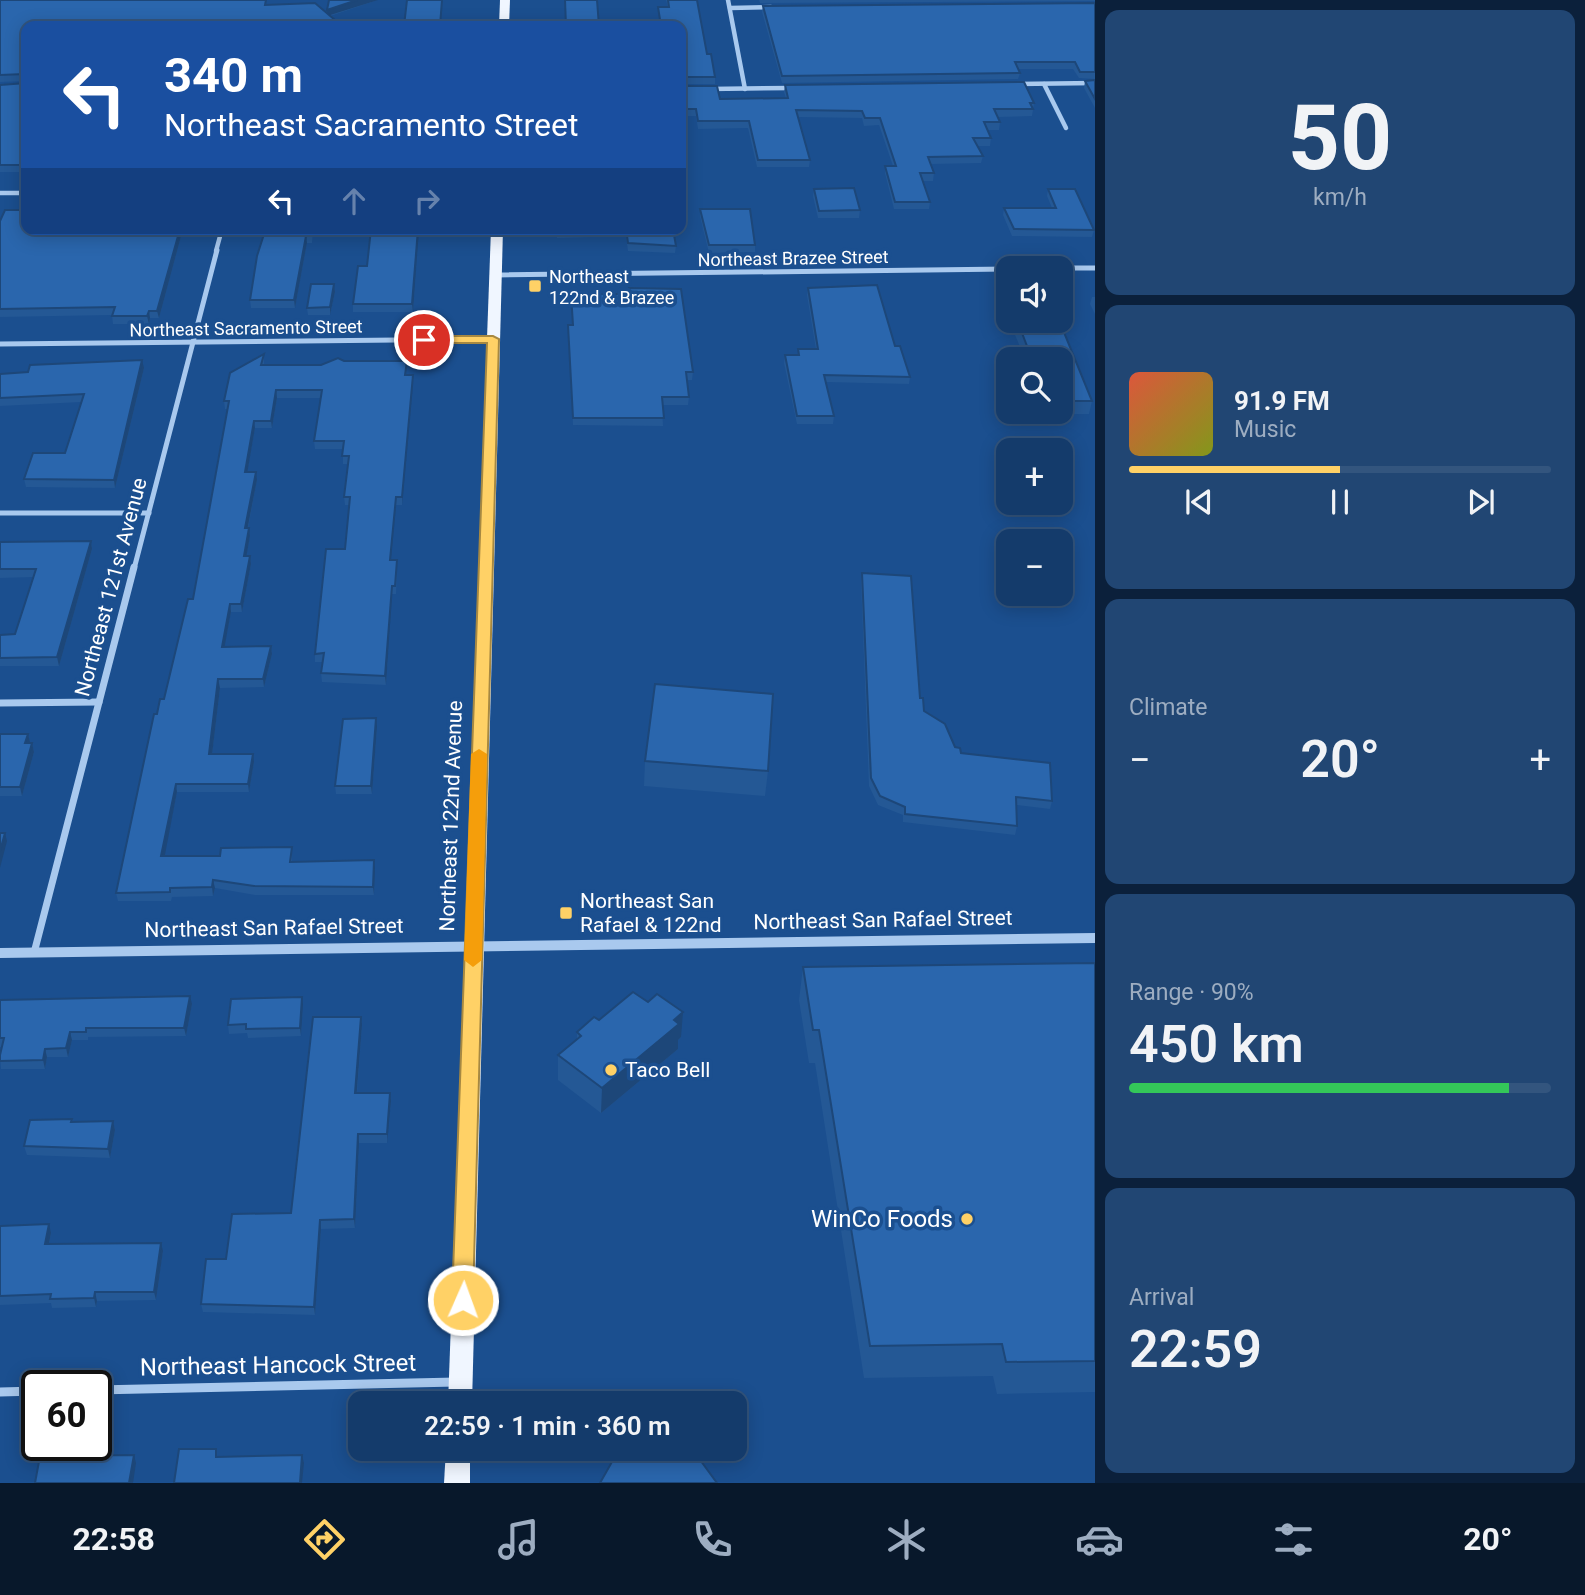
<!DOCTYPE html>
<meta charset="utf-8">
<style>
body{margin:0;font-family:Roboto,sans-serif;background:#214673;color:#f1f3f6;height:100vh;display:flex;flex-direction:column;font-size:26px;white-space:nowrap}
*{box-sizing:border-box;margin:0}
p{font-size:23px;color:#9dadc1}
.icon{flex:none;width:38px;height:38px;fill:none;stroke:currentColor;stroke-width:2;stroke-linecap:round;stroke-linejoin:round}
.map{position:relative;flex:1;overflow:hidden}
.panel{display:flex;flex-direction:column;gap:10px;padding:10px;background:#0b203b;width:490px}
.panel>*{flex:none}
.hud{position:absolute;left:21px;top:21px;width:665px;height:214px;border-radius:14px;box-shadow:0 4px 18px #0003,0 0 0 2px #33557e;background:#1a4fa0;color:#fff;overflow:hidden}
.controls{position:absolute;left:996px;top:256px;display:grid;gap:14px}
.controls a{display:grid;place-items:center;width:77px;height:77px;border-radius:14px;background:#143b6b;box-shadow:0 4px 18px #0003,0 0 0 2px #33557e;font-size:35px}
.speed{position:absolute;left:21px;top:1370px;display:flex;gap:14px;font-size:35px;font-weight:700;text-align:center}
.speed>*{display:grid;place-content:center;width:91px;height:91px;border-radius:50%;background:#143b6b;box-shadow:0 4px 18px #0003,0 0 0 2px #33557e;line-height:1}
.speed .limit{border:4px solid #111;border-radius:10px;background:#fff;color:#111}
.pin{position:absolute;display:grid;place-items:center;width:60px;height:60px;color:#fff;margin:-30px;border:4px solid #fff;border-radius:50%;box-shadow:0 2px 7px #0007}
.me{position:absolute;width:77px;margin:-38px;rotate:2deg;stroke-linejoin:round;filter:drop-shadow(0 0 5px #0008)}
.turn{display:flex;align-items:center;gap:24px;height:147px;padding:0 28px;font-size:32px}
.turn .icon{width:91px;height:91px;stroke-width:2.5}
.turn b{display:block;font-size:49px;line-height:60px}
.lanes{display:flex;align-items:center;height:66px;padding:0 28px;background:#0003;justify-content:center;gap:35px;direction:ltr}
.lanes .off{opacity:.35}
.big{font-size:52px;font-weight:600;line-height:1.1}
.panel .tile{flex:1;display:flex;flex-direction:column;justify-content:center;gap:10px;min-width:0;padding:0 24px;border-radius:14px;background:#214673}
.panel .dial{align-items:center;gap:0}
.dial b{font-size:91px;line-height:1}
.song{display:flex;align-items:center;gap:21px}
.cover{width:84px;height:84px;border-radius:10px;background:linear-gradient(135deg,hsl(10 70% 55%),hsl(70 70% 35%))}
.played{height:7px;border-radius:4px;background:linear-gradient(90deg,#ffd166 50%,#33557e 50%)}
.keys{display:flex;justify-content:space-around;direction:ltr}
.heat{display:flex;justify-content:space-between;align-items:center;font-size:38px;direction:ltr}
.charge{height:10px;border-radius:5px;background:linear-gradient(90deg,#34c759 90%,#33557e 0)}
.trip{position:absolute;left:348px;top:1391px;width:399px;height:70px;border-radius:14px;background:#143b6b;box-shadow:0 4px 18px #0003,0 0 0 2px #33557e;font-weight:600;line-height:70px;text-align:center}
.menu{display:flex;height:112px;justify-content:space-around;align-items:center;background:#08182b;color:#9dadc1}
.menu .icon{width:49px;height:49px}
.menu .on{color:#ffd166}
.menu b{font-size:32px;color:#f1f3f6}
main{display:flex;flex:1;min-height:0}
.map>svg:first-child{display:block}
</style>
<main>
<div class="map">
<svg width="1095" height="1483" viewBox="0 0 1095 1483">
<rect width="100%" height="100%" fill="#1b4f8f"/>
<g fill="none" stroke-linecap="round" stroke-linejoin="round">
<g stroke="#a9c9ee" stroke-width="4.5">
<path d="M728,0L745,89"/>
<path d="M730,8L771,7"/>
<path d="M1017,84L1095,83"/>
<path d="M1044,84L1066,128"/>
<path d="M709,89L792,88"/>
<path d="M0,193H26"/>
<path d="M216,251L222,229"/>
</g>
<g stroke="#a9c9ee" stroke-width="5">
<path d="M1060,268H1095"/>
<path d="M495,275L1008,269"/>
<path d="M0,344L493,339"/>
<path d="M0,513H149"/>
<path d="M134,569L217,250"/>
</g>
<g stroke="#a9c9ee" stroke-width="7">
<path d="M0,703L99,702"/>
<path d="M34,953L134,567"/>
</g>
<g stroke="#a9c9ee" stroke-width="9">
<path d="M96,1390L456,1382"/>
<path d="M0,1392L37,1391"/>
</g>
<path fill="#a9c9ee" fill-rule="evenodd" d="M1095,933V943L0,958V948Z"/>
<g fill="#f0f6ff" fill-rule="evenodd">
<path d="M500,0H510L509,26H499Z"/>
<path d="M491,229H503L472,1404H448Z"/>
<path d="M446,1449H470V1483H444Z"/>
</g>
</g>
<g fill="#245895">
<path d="M0,0L267,5L327,13L378,0L330,16L26,26V81L0,82Z"/>
<path d="M666,0H697L707,54L715,77V84H681V26H660L658,7H668Z"/>
<path d="M759,0H1095V1L760,3Z"/>
<path d="M1095,3V79L1079,78L1073,69H1018L1020,73L1018,79L782,83L762,12L763,6Z"/>
<path d="M1095,80V108L1084,88L1085,81Z"/>
<path d="M26,83V172H0V85Z"/>
<path d="M785,85L1034,103L1032,116L997,117L1000,122L999,130H987L991,138L990,146H977L983,156L981,163L931,164L934,173L933,181H923L930,202L929,209H894L885,173V166H893L879,125L864,126L862,118L798,117L810,160L809,167H757L748,128L698,129L696,116H681V86L720,99L786,98L784,92Z"/>
<path d="M814,189L860,210L859,218H818L813,196Z"/>
<path d="M1048,189L1094,230L1092,237L1012,236L1003,215L1004,208H1052L1047,196Z"/>
<path d="M700,209L755,245V252L709,253L700,216Z"/>
<path d="M0,221L183,229L159,318H150L149,324H113L112,315L0,317Z"/>
<path d="M269,229H313L312,243H307L295,308H251L250,300Z"/>
<path d="M419,229L413,312H353V304L378,232Z"/>
<path d="M557,229H673L676,246L675,253L628,251L626,236L557,238Z"/>
<path d="M334,284L335,292L330,315H308L307,308Z"/>
<path d="M629,288L693,372L692,380H687L689,397L688,405H662L663,426L573,425L568,333L572,325L629,294Z"/>
<path d="M808,288L895,346L910,377L909,384L826,382L834,416L833,424H797L784,363L785,355H798V349H816L807,295Z"/>
<path d="M1092,297H1095V314L1090,304Z"/>
<path d="M1009,320H1059L1092,401L1089,414H1047L1046,411H1060V359H1025Z"/>
<path d="M264,354V365H321L344,361H407L406,375H413V383L402,505H396L391,560H397V569L396,594H392L386,685L322,682L321,673L322,662H315V654L345,549L350,505H345L344,497L348,464H343V449H315L314,441L321,398H277L272,428H255L247,472L257,480L248,528L250,536L246,556H250L251,564L242,612H231L224,647L271,646L272,654L264,687L220,688L212,754L254,762L249,792H177L164,856H220L292,847V862L375,869L374,895H255L215,888L213,896L172,897L171,901H118L116,893L157,714L164,699L193,599L228,409H225L224,401Z"/>
<path d="M144,368L115,488L26,487L24,479L65,453L81,402L0,406V374Z"/>
<path d="M91,541L92,549L59,666H0V635L15,634L33,577L0,578V542Z"/>
<path d="M862,573L920,698L924,711L961,753L1052,801L1050,809L1017,805V826L1015,835L903,822V815L878,805L869,786L861,581Z"/>
<path d="M377,727L372,794H336L335,786Z"/>
<path d="M0,734H28L30,743H32L34,752L22,796H0Z"/>
<path d="M645,761L768,771L765,796L644,786Z"/>
<path d="M1095,963V1392L997,1394L993,1376L864,1378L815,1063H809L799,1000L803,967Z"/>
<path d="M0,1000L192,1004L186,1036L88,1037V1040H72L68,1057H47L45,1069H1L0,1055L2,1047H0Z"/>
<path d="M303,1005L301,1036L248,1038L247,1033L229,1034L228,1025Z"/>
<path d="M361,1017L362,1025L357,1093H390L391,1101L387,1143H359L355,1228L321,1229L315,1315L203,1312L201,1304L226,1259L291,1213Z"/>
<path d="M599,1020L681,1037L678,1040V1049L601,1113L558,1080V1055L577,1040V1032Z"/>
<path d="M72,1119L73,1122L113,1121L115,1130L110,1158L27,1155L24,1146Z"/>
<path d="M0,1226L51,1233L49,1244L163,1251L156,1300L97,1301L96,1307L52,1308L51,1303L0,1305Z"/>
</g>
<g fill="#1d4779">
<path d="M357,0H378L327,16V10Z"/>
<path d="M180,229H183L159,318L157,311Z"/>
<path d="M418,229H419L413,312L412,304Z"/>
<path d="M306,236L307,243L295,308L294,300Z"/>
<path d="M334,284L335,292L330,315V307Z"/>
<path d="M149,311L150,318L149,324L147,316Z"/>
<path d="M142,360L144,368L115,488L114,480Z"/>
<path d="M413,375V383L402,505V497Z"/>
<path d="M276,390L277,398L272,428L271,421Z"/>
<path d="M254,421L255,428L246,480L245,472Z"/>
<path d="M256,472L257,480L246,536L245,528Z"/>
<path d="M396,497V505L390,569V560Z"/>
<path d="M249,528L250,536L245,564L244,556Z"/>
<path d="M91,541L92,549L59,666L57,657Z"/>
<path d="M250,556L251,564L242,612L241,604Z"/>
<path d="M392,586V594L386,685L385,676Z"/>
<path d="M230,604L231,612L223,655L222,647Z"/>
<path d="M271,646L272,654L264,687L263,679Z"/>
<path d="M218,679L220,688L211,763L209,754Z"/>
<path d="M376,718L377,727L372,794L371,786Z"/>
<path d="M28,734L30,742L27,752L25,743Z"/>
<path d="M32,743L34,752L22,796L20,787Z"/>
<path d="M253,754L254,762L249,792L248,784Z"/>
<path d="M176,784L177,792L163,865L161,856Z"/>
<path d="M5,833L7,841L0,868V851Z"/>
<path d="M374,860L375,869L374,895L373,887Z"/>
<path d="M213,880L215,888L213,896L212,887Z"/>
<path d="M190,996L192,1004L186,1036L184,1028Z"/>
<path d="M302,997L303,1005L301,1036L300,1028Z"/>
<path d="M683,1012L681,1037L678,1040V1049L601,1113L602,1088Z"/>
<path d="M361,1017L362,1025L356,1101L355,1093Z"/>
<path d="M70,1032L72,1040L68,1057L66,1048Z"/>
<path d="M45,1049L47,1057L45,1069L43,1060Z"/>
<path d="M390,1093L391,1101L387,1143V1134Z"/>
<path d="M113,1121L115,1130L110,1158L108,1149Z"/>
<path d="M358,1134L359,1143L355,1228L354,1219Z"/>
<path d="M320,1220L321,1229L315,1315L314,1307Z"/>
<path d="M49,1224L51,1233L47,1253L45,1244Z"/>
<path d="M161,1243L163,1251L156,1300L154,1292Z"/>
<path d="M95,1292L97,1301L96,1307L94,1298Z"/>
<path d="M134,1455L136,1463L133,1483H129Z"/>
<path d="M302,1455L304,1463L302,1483H300Z"/>
</g>
<g fill="#2a66ad" stroke="#1d4779" stroke-width="2">
<path d="M0,0H266L265,5L315,3L342,26H26V75L25,74L0,75Z"/>
<path d="M329,0H357L327,10Z"/>
<path d="M407,0H442L440,26H404Z"/>
<path d="M565,0H597L599,26H566Z"/>
<path d="M668,0H697L707,54H711L715,77H681V26H661L658,7H669Z"/>
<path d="M1095,3V72H1080L1075,62H1015L1020,73L782,76L763,6Z"/>
<path d="M1095,80V99L1085,81Z"/>
<path d="M1024,82L1034,103H1030L1033,109H994L1000,122H984L991,138H973L983,156L928,157L934,173H920L930,202H895L885,166H896L880,118H865L862,111L796,110L810,160H758L749,121H698L696,109H681V86H717L720,99L788,98L785,85Z"/>
<path d="M26,83V165H0V85Z"/>
<path d="M854,188L860,210L819,211L814,189Z"/>
<path d="M1048,189H1075L1094,230L1014,229L1004,208H1056Z"/>
<path d="M700,209H750L755,245H709Z"/>
<path d="M5,210H26V229H180L157,311H149L147,316H112L115,307L0,309V221Z"/>
<path d="M269,229H312L311,236H306L294,300H250L257,256L265,231Z"/>
<path d="M371,229H375L378,232V229H418L412,304H353L358,266H367Z"/>
<path d="M557,229H592L557,230Z"/>
<path d="M626,229H673L676,246L628,243Z"/>
<path d="M311,284H334L330,307L307,308Z"/>
<path d="M877,285L895,346H900L910,377L824,375L834,416H797L785,355H799L798,349H818L808,288Z"/>
<path d="M629,288L681,289L693,372H686L689,397H662L664,418H573L568,325H573L571,294H630Z"/>
<path d="M1017,320H1059L1092,401H1060V359H1032Z"/>
<path d="M264,354L261,365H321L338,358L344,361H407L405,375H413L402,497H396L390,560H397L395,586H392L385,676L321,673L324,653L315,654L326,549H345L350,497H344L349,456H342L344,441H314L322,390H276L271,421H254L245,472H256L245,528H249L244,556H250L241,604H230L222,647L271,646L263,679H218L209,754H253L248,784H176L161,856H220L221,848L292,847L290,862L374,860L373,887L254,886L213,880L212,887L170,888V892L116,893L154,714H157L160,699H164L188,599H193L229,401H224L230,373Z"/>
<path d="M142,360L114,480L24,479L33,453H65L84,394L0,398V374L28,372L30,365Z"/>
<path d="M91,541L57,657L0,658V635L15,634L36,569H0V542Z"/>
<path d="M862,573L911,576L920,698H923L924,711L945,724L955,747L960,748L961,753L1050,763L1052,801L1016,797L1017,826L905,814V807L880,796L871,778Z"/>
<path d="M655,684L773,694L768,771L645,761Z"/>
<path d="M376,718L371,786H335L343,719Z"/>
<path d="M0,734H28L25,743H32L20,787H0Z"/>
<path d="M0,833H5L0,851Z"/>
<path d="M1095,963V1361L1006,1362L1002,1344L870,1346L819,1030H813L803,967Z"/>
<path d="M633,992L648,1002L657,994L683,1012L674,1020L679,1024L602,1088L558,1055L581,1036L577,1032L594,1017L599,1020Z"/>
<path d="M190,996L184,1028H86V1032H70L66,1048L45,1049L43,1060L0,1061V1055L4,1038H0V1000Z"/>
<path d="M302,997L300,1028L246,1029V1024L228,1025L231,999Z"/>
<path d="M313,1017H361L355,1093H390L387,1134H358L354,1219L320,1220L314,1307L201,1304L206,1259H226L232,1214L291,1213Z"/>
<path d="M72,1119L71,1122L113,1121L108,1149L24,1146L30,1120Z"/>
<path d="M49,1224L45,1244L161,1243L154,1292H95L94,1298L50,1299L51,1294L0,1296V1226Z"/>
<path d="M179,1449H216V1457L302,1455L300,1483H174Z"/>
<path d="M617,1453H695L717,1483H600Z"/>
<path d="M134,1455L129,1483H35L40,1456Z"/>
</g>
<path fill="#ffd166" stroke="#a68842" stroke-width="2" d="M424,336H493L499,339L473,1300L470,1306L463,1309L455,1306L452,1300L487,343H419V337Z"/>
<path fill="#f59e0b" d="M479,749L487,754L482,960L473,967L464,960L471,754Z"/>
<g fill="#ffd166" stroke="#1b4f8f" stroke-width="2.5">
<rect x="528" y="279" width="14" height="14" rx="3.5"/>
<rect x="559" y="906" width="14" height="14" rx="3.5"/>
<circle cx="611" cy="1070" r="7"/>
<circle cx="967" cy="1219" r="7"/>
</g>
<g text-anchor="middle" dominant-baseline="central" stroke-width="7" stroke-linejoin="round" paint-order="stroke">
<g font-size="18" fill="#fff" stroke="#1b4f8f">
<text transform="translate(793 258) rotate(-1)">Northeast Brazee Street</text>
<text transform="translate(246 328) rotate(-1)">Northeast Sacramento Street</text>
</g>
<g font-size="18" fill="#fff" stroke="#1b4f8f" text-anchor="start">
<text x="549" y="276">Northeast<tspan x="549" dy="21">122nd &amp; Brazee</tspan></text>
</g>
<g font-size="21" fill="#fff" stroke="#1b4f8f">
<text transform="translate(111 587) rotate(-75)">Northeast 121st Avenue</text>
<text transform="translate(451 816) rotate(-88)">Northeast 122nd Avenue</text>
<text transform="translate(883 920) rotate(-1)">Northeast San Rafael Street</text>
<text transform="translate(274 928) rotate(-1)">Northeast San Rafael Street</text>
</g>
<g font-size="21" fill="#fff" stroke="#1b4f8f" text-anchor="start">
<text x="580" y="901">Northeast San<tspan x="580" dy="24">Rafael &amp; 122nd</tspan></text>
<text x="625" y="1070">Taco Bell</text>
</g>
<g font-size="24" fill="#fff" stroke="#1b4f8f" text-anchor="end">
<text x="953" y="1219">WinCo Foods</text>
</g>
<g font-size="24" fill="#fff" stroke="#1b4f8f">
<text transform="translate(278 1365) rotate(-1)">Northeast Hancock Street</text>
</g>
</g>
</svg>
<div class="controls">
<a><svg class="icon" aria-label="sound" viewBox="0 0 24 24"><path d="M4 9h4l5-4v14l-5-4H4zM17 9q2 3 0 6"/></svg></a>
<a><svg class="icon" aria-label="search" viewBox="0 0 24 24"><circle cx="10" cy="10" r="6"/><path d="M15 15l6 6"/></svg></a>
<a>+</a>
<a>−</a>
</div>
<div class="speed"><div class="limit">60</div></div>
<div class="pin" style="left:424px;top:340px;background:#d93025"><svg class="icon" aria-label="arrive" viewBox="0 0 24 24"><path d="M6 21V4h12l-3 4 3 4H6"/></svg></div>
<svg class="me" style="left:463px;top:1300px" viewBox="-20 -20 40 40"><circle r="17" fill="#ffd166" stroke="#fff" stroke-width="3"/><path d="M0-11L8 9 0 5-8 9z" fill="#fff"/></svg>
<div class="trip">22:59 · 1 min · 360 m</div>
<div class="hud">
<div class="turn"><svg class="icon" aria-label="left" viewBox="0 0 24 24"><path d="M17 20v-9H6M10 6l-5 5 5 5"/></svg><div><b>340 m</b>Northeast Sacramento Street</div></div>
<div class="lanes"><svg class="icon" aria-label="left" viewBox="0 0 24 24"><path d="M17 20v-9H6M10 6l-5 5 5 5"/></svg><svg class="icon off" aria-label="ahead" viewBox="0 0 24 24"><path d="M12 20V5M6 11l6-6 6 6"/></svg><svg class="icon off" aria-label="right" viewBox="0 0 24 24"><path d="M7 20v-9h11M14 6l5 5-5 5"/></svg></div>
</div>
</div>
<section class="panel">
<div class="tile dial"><b>50</b><p>km/h</p></div>
<div class="tile">
<div class="song"><i class="cover"></i><div><b>91.9 FM</b><p>Music</p></div></div>
<div class="played"></div>
<div class="keys"><svg class="icon" aria-label="previous" viewBox="0 0 24 24"><path d="M18 5L8 12l10 7zM5 5v14"/></svg><svg class="icon" aria-label="pause" viewBox="0 0 24 24"><path d="M8 5v14M16 5v14"/></svg><svg class="icon" aria-label="next" viewBox="0 0 24 24"><path d="M6 5l10 7-10 7zM19 5v14"/></svg></div>
</div>
<div class="tile"><p>Climate</p>
<div class="heat"><a>−</a><b class="big">20°</b><a>+</a></div>
</div>
<div class="tile"><p>Range · 90%</p><b class="big">450 km</b><div class="charge"></div></div>
<div class="tile"><p>Arrival</p><b class="big">22:59</b></div>
</section>
</main>
<nav class="menu">
<b>22:58</b>
<svg class="icon on" aria-label="directions" viewBox="0 0 24 24"><path d="M12 3l9 9-9 9-9-9zM9 14v-3h6M13 9l2 2-2 2"/></svg>
<svg class="icon" aria-label="music" viewBox="0 0 24 24"><path d="M9 18V5l10-2v13"/><circle cx="6" cy="18" r="3"/><circle cx="16" cy="16" r="3"/></svg>
<svg class="icon" aria-label="phone" viewBox="0 0 24 24"><path d="M5 4h4l2 5-3 2q2 4 5 5l2-3 5 2v4C11 20 4 13 5 4z"/></svg>
<svg class="icon" aria-label="climate" viewBox="0 0 24 24"><path d="M12 3v18M4 7l16 10M4 17L20 7"/></svg>
<svg class="icon" aria-label="car" viewBox="0 0 24 24"><path d="M5 17H2v-5l4-1 3-4h7l3 4 3 1v5h-3M9 17h6M6 11h13"/><circle cx="7" cy="17" r="2"/><circle cx="17" cy="17" r="2"/></svg>
<svg class="icon" aria-label="filters" viewBox="0 0 24 24"><path d="M4 7h16M4 17h16"/><circle cx="9" cy="7" r="2"/><circle cx="15" cy="17" r="2"/></svg>
<b>20°</b>
</nav>
